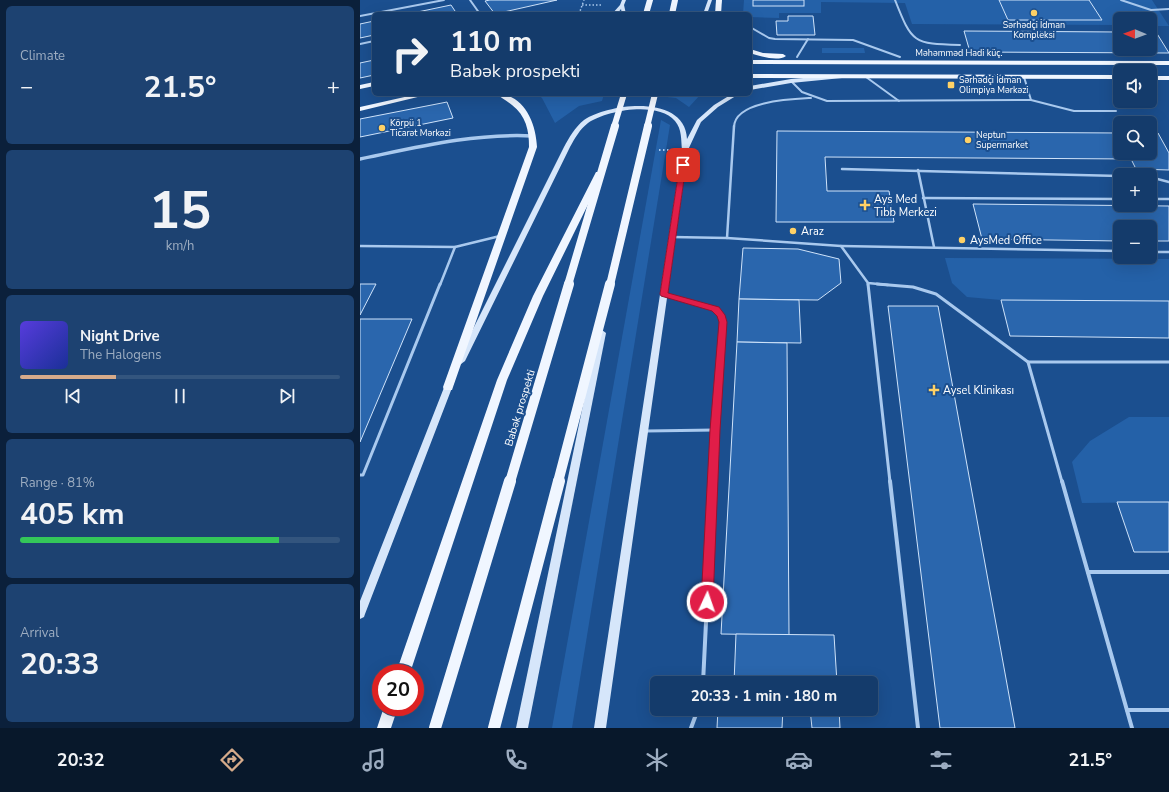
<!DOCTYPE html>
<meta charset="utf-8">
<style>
body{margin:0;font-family:"Nunito Sans",sans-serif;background:#1d4271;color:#f1f3f6;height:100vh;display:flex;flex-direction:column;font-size:15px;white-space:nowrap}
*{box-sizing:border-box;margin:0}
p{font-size:13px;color:#9dadc1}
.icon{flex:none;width:22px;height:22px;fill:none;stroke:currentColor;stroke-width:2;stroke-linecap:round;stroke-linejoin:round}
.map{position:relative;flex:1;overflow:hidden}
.panel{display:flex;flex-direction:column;gap:6px;padding:6px;background:#0b203b;width:360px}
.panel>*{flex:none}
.guide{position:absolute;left:12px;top:12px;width:380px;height:84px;border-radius:6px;box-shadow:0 4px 16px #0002,0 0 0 1px #33557e;background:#143b6b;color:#f1f3f6;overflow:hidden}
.needle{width:26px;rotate:271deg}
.buttons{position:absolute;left:753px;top:12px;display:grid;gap:8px}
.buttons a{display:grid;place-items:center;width:44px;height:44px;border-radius:6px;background:#143b6b;box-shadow:0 4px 16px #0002,0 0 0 1px #33557e;font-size:20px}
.speed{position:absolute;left:12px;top:664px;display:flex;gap:8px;font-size:20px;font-weight:700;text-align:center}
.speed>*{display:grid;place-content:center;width:52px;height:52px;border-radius:50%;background:#143b6b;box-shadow:0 4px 16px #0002,0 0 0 1px #33557e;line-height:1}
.speed .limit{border:6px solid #d22;background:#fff;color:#111}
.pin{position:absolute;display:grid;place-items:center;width:34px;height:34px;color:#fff;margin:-17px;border-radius:8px;box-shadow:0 2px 6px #0006}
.me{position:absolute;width:44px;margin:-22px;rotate:3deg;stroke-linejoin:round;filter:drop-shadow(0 0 3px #0008)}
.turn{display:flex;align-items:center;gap:14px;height:84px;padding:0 12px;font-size:18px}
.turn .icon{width:52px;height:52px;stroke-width:2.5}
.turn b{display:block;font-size:28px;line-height:34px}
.big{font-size:30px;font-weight:700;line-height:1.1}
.panel .widget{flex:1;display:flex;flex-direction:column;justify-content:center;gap:6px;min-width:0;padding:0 14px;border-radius:6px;background:#1d4271}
.panel .dial{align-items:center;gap:0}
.dial b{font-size:52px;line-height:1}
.song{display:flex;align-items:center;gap:12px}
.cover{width:48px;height:48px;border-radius:6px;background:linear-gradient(135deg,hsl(250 70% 55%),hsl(230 70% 35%))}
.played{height:4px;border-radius:2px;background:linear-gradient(90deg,#d6ab8b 30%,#33557e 30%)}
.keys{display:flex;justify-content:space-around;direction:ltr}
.heat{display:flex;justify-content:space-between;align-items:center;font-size:22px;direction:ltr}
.charge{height:6px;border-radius:3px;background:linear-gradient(90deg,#34c759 81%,#33557e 0)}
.trip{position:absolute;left:290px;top:676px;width:228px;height:40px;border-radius:6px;background:#143b6b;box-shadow:0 4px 16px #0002,0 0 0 1px #33557e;font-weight:700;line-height:40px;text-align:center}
.menu{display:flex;height:64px;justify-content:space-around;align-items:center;background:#08182b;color:#9dadc1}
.menu .icon{width:28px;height:28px}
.menu .selected{color:#d6ab8b}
.menu b{font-size:18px;color:#f1f3f6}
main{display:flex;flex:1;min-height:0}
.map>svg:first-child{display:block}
</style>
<main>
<section class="panel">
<div class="widget"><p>Climate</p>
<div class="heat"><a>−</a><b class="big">21.5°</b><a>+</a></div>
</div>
<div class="widget dial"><b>15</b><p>km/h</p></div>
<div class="widget">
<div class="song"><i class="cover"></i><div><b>Night Drive</b><p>The Halogens</p></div></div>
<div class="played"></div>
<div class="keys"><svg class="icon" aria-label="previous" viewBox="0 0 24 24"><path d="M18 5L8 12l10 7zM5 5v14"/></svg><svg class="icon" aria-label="pause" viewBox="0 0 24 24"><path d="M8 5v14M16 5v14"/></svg><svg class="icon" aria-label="next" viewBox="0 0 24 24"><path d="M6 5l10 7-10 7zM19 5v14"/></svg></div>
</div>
<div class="widget"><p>Range · 81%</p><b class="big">405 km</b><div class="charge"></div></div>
<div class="widget"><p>Arrival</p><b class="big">20:33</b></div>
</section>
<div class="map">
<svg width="809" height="728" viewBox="0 0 809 728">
<rect width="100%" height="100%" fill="#1b4f8f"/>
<g fill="#2461a8">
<path d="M384,0H792L809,26H790V19H760V25L552,24L545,3L461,2V13H419V18L390,17V14H383Z"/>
<path d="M462,48H504L505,53H462Z"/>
<path d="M177,94H244L242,101L219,106L195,123L182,98Z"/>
<path d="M308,94H341L329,107L316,98L307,97Z"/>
<path d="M301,120L310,125L212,728H192Z"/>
<path d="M585,258L809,259V301L641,300L607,297L592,283Z"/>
<path d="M769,417H809V502L722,503L712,462L730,441Z"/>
</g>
<g fill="#2a66ad" stroke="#cfe3fa">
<path d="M130,0H197L135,14L125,1Z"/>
<rect x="393" y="0" width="51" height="6"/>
<path d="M639,0H729L742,20H648Z"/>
<path d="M91,5L97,14H48Z"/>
<path d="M428,16H453L455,35H417L416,21H428Z"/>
<path d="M14,21V35L0,38V24Z"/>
<path d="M604,31L760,32V49H790V32H796L809,53L610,52Z"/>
<path d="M14,60V75L0,78V63Z"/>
<path d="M87,102L93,118L0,137V119Z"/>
<path d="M417,131L760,133V153H790V133H798L809,153V170L776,169L771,159L465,157L467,191H529L534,222H416Z"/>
<path d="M613,204L809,206V241H790V227H760V241L622,239Z"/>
<path d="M383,248L438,249L479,259L481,283L458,300L379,299Z"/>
<path d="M0,284H16L0,315Z"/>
<path d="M379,299L439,300L441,343L377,342Z"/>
<path d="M641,300L809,301V338L650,336Z"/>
<path d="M528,306H578L655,728H580Z"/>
<path d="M0,319H52L0,442Z"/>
<path d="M377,342L427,343L429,635L361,634Z"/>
<path d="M757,502H809V552H774Z"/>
<path d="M376,634L474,635L477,683H374Z"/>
<path d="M358,709H423L422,728H357Z"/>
<path d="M450,709H479L480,728H452Z"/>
</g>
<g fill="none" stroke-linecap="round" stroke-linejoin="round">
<g stroke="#a9c9ee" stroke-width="1.5" stroke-dasharray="1.5 2" stroke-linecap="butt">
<path d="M222,5H242"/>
<path d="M219,14L224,0"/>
</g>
<path stroke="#a9c9ee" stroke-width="2" stroke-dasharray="1.5 2.5" stroke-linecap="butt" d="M299,150H309"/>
<g stroke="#a9c9ee" stroke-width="2">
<path d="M110,0L120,14"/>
<path d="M535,0C552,43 553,44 600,45"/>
<path d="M761,0L791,10L809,9"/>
<path d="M358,12L368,14"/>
<path d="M0,16L84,0"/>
<path d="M390,27L409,38L415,39L493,40L540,57"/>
<path d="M0,44L14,41"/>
<path d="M437,57L448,39"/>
<path d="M506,77L539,101"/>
<path d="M664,77L671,100"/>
<path d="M431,81L442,92L467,101L671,100L714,111H756"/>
<path d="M374,127C375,101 432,99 451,98"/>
</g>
<g stroke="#a9c9ee" stroke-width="2.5">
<path d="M482,169L760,176"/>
<path d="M558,170L574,247"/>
<path d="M790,177L809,182"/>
<path d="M563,198L760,199"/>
<path d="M790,199H809"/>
<path d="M312,237L367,238L481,246L508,283L528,285"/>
<path d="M367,238L374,126"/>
<path d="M0,246L95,247L140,236"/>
<path d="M481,246L760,251"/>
<path d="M790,252H809"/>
<path d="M508,283V285"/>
<path d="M80,285L95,247"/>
</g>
<g stroke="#a9c9ee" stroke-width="3">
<path d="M508,284L530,482"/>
<path d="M517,284L553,287L576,294L668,362L702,482"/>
<path d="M304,294L355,309L361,315L363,322L353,482"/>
<path d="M668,362H809"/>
<path d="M286,431L355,430"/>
<path d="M0,475H3L80,284"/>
</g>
<g stroke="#a9c9ee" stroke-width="4">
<path d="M530,481L558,728"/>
<path d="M702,481L772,728"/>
<path d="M728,572H809"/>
<path d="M343,683L353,481"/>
<path d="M767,710H809"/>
<path d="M331,728L338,709"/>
</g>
<path stroke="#a9c9ee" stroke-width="3.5" d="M0,159C58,147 114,133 173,136"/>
<g fill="#d6e6fa" fill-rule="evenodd">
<path d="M262,0H266L264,5L266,14H262L261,9L257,14H252L260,5Z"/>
<path d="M348,0H352L347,14H343Z"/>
<path d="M480,75L483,77L482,78L431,83L390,90V86L431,79Z"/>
<path d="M372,94H379L358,107L341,122L328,150L246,728H234L322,150C321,140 322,129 315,121C298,101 247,110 228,123C220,129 215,138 210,147L105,361L101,364L97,361L204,147C209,138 215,127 224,120C250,103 325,94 327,139L337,120L354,105Z"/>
<path d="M242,330L246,333L168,728H156L238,333Z"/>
<path d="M91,377L95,380L5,614L4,617L0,619V601L87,380Z"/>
</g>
<g fill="#f0f6ff" fill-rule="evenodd">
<path d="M356,0H362L361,14H355Z"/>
<path d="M390,49L403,53L423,54L426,56C418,62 399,56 390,53Z"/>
<path d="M390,60L809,61V65L390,64Z"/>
<path d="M390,74L760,75V79L390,78Z"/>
<rect x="790" y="76" width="19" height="4"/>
<path d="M14,82V86L0,89V85Z"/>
<path d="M58,94H70L0,111V107Z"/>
<path d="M137,94C164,94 176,123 177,147L93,387L92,390H84L83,387L169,147C169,130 166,116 152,105C147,101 141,98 137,94Z"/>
<path d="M236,172H239L243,174L183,296L147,380L50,673H36L137,380L173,296Z"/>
<path d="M24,707H38L31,728H17Z"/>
</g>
<g stroke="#f0f6ff" stroke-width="6">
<path d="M286,14L290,0"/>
<path d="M312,14L315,0"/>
<path d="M254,127L264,94"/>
<path d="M287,127L295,94"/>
</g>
<g stroke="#f0f6ff" stroke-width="8">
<path d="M208,285L255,126"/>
<path d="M250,285L288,126"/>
</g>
<g stroke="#f0f6ff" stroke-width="10">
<path d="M150,482L209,284"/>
<path d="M198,482L250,284"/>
</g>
<g stroke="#f0f6ff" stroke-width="12">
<path d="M75,728L150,481"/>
<path d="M134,728L199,481"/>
</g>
</g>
<path fill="#e11d48" stroke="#92132f" d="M320,163L326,165L308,293L359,307L365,315L367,322L360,430L353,602L351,605L347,607L343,605L341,602L350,430L359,322L357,316L352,311L301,296L300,294Z"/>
<g fill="#ffd166" stroke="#1b4f8f" stroke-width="1.5">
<circle cx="674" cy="13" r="4"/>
<rect x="587" y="81" width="8" height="8" rx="2"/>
<circle cx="22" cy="128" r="4"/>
<circle cx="608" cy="140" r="4"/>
<path d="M503 199h4v4h4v4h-4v4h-4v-4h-4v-4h4z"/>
<circle cx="433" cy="231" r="4"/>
<circle cx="602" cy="240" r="4"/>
<path d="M572 384h4v4h4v4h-4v4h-4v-4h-4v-4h4z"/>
</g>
<g text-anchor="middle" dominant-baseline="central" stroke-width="4" stroke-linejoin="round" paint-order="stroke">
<g font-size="9" fill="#fff" stroke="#1b4f8f" text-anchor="start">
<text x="674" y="25" text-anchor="middle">Sərhədçi İdman<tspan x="674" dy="10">Kompleksi</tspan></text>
<text x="599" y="80">Sərhədçi İdman<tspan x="599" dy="10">Olimpiya Mərkəzi</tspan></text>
<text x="30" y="123">Körpü 1<tspan x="30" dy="10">Ticarət Mərkəzi</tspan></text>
<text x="616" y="135">Neptun<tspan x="616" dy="10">Supermarket</tspan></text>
</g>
<g font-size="9" fill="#fff" stroke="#1b4f8f">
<text x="599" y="53">Məhəmməd Hadi küç.</text>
</g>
<g font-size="11" fill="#fff" stroke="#1b4f8f" text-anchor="start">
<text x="514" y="199">Ays Med<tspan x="514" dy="13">Tibb Merkezi</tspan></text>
<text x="441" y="231">Araz</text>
<text x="610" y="240">AysMed Office</text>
<text x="583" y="390">Aysel Klinikası</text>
</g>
<g font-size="11" fill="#fff" stroke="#1b4f8f">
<text transform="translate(160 408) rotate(-73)">Babək prospekti</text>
</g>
</g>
</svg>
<div class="buttons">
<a><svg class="needle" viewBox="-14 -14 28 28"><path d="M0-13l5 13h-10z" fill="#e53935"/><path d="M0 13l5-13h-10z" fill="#9dadc1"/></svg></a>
<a><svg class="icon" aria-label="sound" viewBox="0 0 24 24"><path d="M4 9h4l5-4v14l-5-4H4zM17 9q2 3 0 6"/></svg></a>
<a><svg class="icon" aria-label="search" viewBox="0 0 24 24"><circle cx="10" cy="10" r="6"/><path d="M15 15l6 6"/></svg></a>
<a>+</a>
<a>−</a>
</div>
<div class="speed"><div class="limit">20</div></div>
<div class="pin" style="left:323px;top:165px;background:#d93025"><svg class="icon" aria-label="arrive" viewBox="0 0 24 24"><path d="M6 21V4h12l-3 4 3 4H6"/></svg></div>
<svg class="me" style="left:347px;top:602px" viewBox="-20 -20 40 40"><circle r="17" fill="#e11d48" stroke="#fff" stroke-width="3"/><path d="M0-11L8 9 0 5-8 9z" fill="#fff"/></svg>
<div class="trip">20:33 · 1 min · 180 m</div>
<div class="guide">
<div class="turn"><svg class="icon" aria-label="right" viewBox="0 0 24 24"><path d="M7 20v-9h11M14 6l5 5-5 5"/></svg><div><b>110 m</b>Babək prospekti</div></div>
</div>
</div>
</main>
<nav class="menu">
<b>20:32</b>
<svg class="icon selected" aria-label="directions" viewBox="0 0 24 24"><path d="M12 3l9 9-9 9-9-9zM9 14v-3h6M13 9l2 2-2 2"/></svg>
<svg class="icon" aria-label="music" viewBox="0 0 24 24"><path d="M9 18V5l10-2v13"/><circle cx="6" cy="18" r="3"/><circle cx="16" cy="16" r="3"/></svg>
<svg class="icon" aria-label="phone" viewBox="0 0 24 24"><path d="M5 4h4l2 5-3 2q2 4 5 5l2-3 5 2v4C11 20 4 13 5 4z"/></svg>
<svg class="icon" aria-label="climate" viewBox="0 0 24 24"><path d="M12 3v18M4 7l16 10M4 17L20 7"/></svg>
<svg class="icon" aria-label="car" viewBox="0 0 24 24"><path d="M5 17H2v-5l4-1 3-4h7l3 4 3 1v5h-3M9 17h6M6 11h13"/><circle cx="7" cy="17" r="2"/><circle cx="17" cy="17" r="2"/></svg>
<svg class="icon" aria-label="filters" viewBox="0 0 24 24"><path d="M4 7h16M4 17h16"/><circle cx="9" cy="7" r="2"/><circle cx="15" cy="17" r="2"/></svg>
<b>21.5°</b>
</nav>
